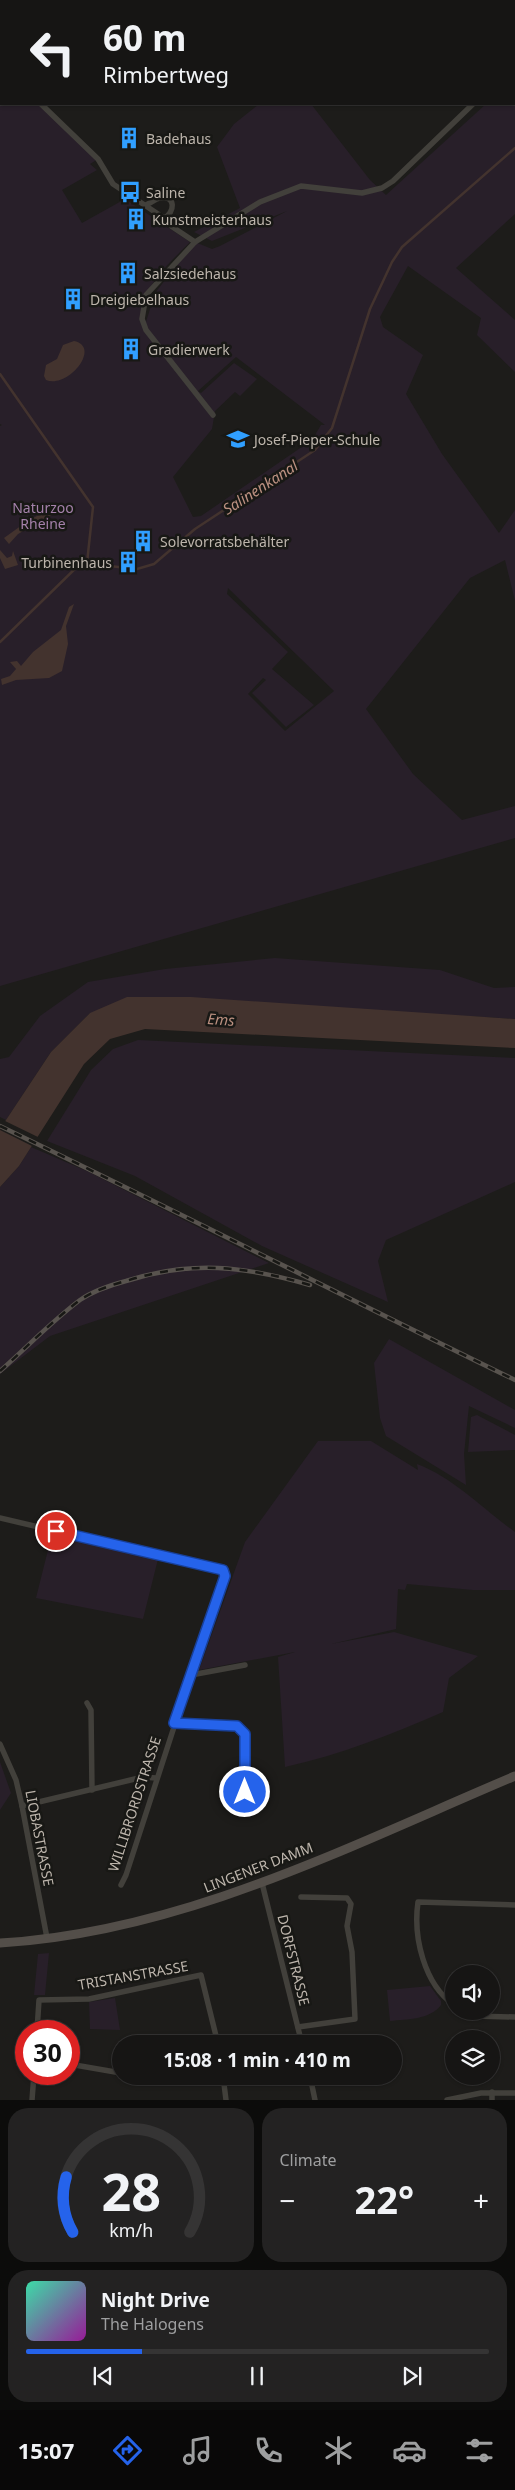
<!DOCTYPE html>
<meta charset="utf-8">
<style>
body{margin:0;font-family:"Noto Sans",sans-serif;background:#232222;color:#f1f3f6;height:100vh;display:flex;flex-direction:column;font-size:19px;white-space:nowrap}
*{box-sizing:border-box;margin:0}
p{font-size:16px;color:#9e9fa0}
.icon{flex:none;width:28px;height:28px;fill:none;stroke:currentColor;stroke-width:2;stroke-linecap:round;stroke-linejoin:round}
.map{position:relative;height:2100px;overflow:hidden}
.drawer{display:flex;flex-direction:column;gap:8px;padding:8px;background:#0c0c0b;flex:1}
.drawer>*{flex:none}
.guide{position:absolute;left:0px;top:0px;width:515px;height:105px;box-shadow:0 1px 4px #0004,0 0 0 1px #353434;background:#161514;color:#f1f3f6;overflow:hidden}
.controls{position:absolute;left:445px;top:1965px;display:grid;gap:10px}
.controls a{display:grid;place-items:center;width:55px;height:55px;border-radius:50%;background:#161514;box-shadow:0 1px 4px #0004,0 0 0 1px #353434;font-size:25px}
.speed{position:absolute;left:15px;top:2020px;display:flex;gap:10px;font-size:25px;font-weight:700;text-align:center}
.speed>*{display:grid;place-content:center;width:65px;height:65px;border-radius:50%;background:#161514;box-shadow:0 1px 4px #0004,0 0 0 1px #353434;line-height:1}
.speed .limit{border:8px solid #d22;background:#fff;color:#111}
.pin{position:absolute;display:grid;place-items:center;width:42px;height:42px;color:#fff;margin:-21px;border:2px solid #fff;border-radius:50%;box-shadow:0 1px 5px #0007}
.me{position:absolute;width:55px;margin:-28px;rotate:0deg;stroke-linejoin:round;filter:drop-shadow(0 0 4px #0008)}
.turn{display:flex;align-items:center;gap:18px;height:105px;padding:0 20px;font-size:22px}
.turn .icon{width:65px;height:65px;stroke-width:2.5}
.turn b{display:block;font-size:35px;line-height:42px}
.big{font-size:38px;font-weight:700;line-height:1.1}
.drawer .tile{flex:1;display:flex;flex-direction:column;justify-content:center;gap:8px;min-width:0;padding:0 18px;border-radius:20px;background:#232222}
.drawer .dial{align-items:center;gap:0}
.dial svg{height:130px;overflow:visible;fill:none;stroke:#353434;stroke-width:7;stroke-linecap:round;text-anchor:middle}
.dial text{fill:#f1f3f6;stroke:none}
.song{display:flex;align-items:center;gap:15px}
.cover{width:60px;height:60px;border-radius:8px;background:linear-gradient(135deg,hsl(160 70% 55%),hsl(300 70% 35%))}
.played{height:5px;border-radius:2px;background:linear-gradient(90deg,#2563eb 25%,#353434 25%)}
.keys{display:flex;justify-content:space-around;direction:ltr}
.heat{display:flex;justify-content:space-between;align-items:center;font-size:28px;direction:ltr}
.drawer .tiles{flex:1;display:grid;gap:8px;grid-template-columns:1fr 1fr}
.tile:last-child{grid-column:span 2}
.trip{position:absolute;left:112px;top:2035px;width:290px;height:50px;border-radius:25px;background:#161514;box-shadow:0 1px 4px #0004,0 0 0 1px #353434;font-weight:700;line-height:50px;text-align:center}
.tab-bar{display:flex;height:80px;justify-content:space-around;align-items:center;background:#090808;color:#9e9fa0}
.tab-bar .icon{width:35px;height:35px}
.tab-bar .on{color:#2563eb}
.tab-bar b{font-size:22px;color:#f1f3f6}
.map>svg:first-child{display:block}
</style>
<div class="map">
<svg width="515" height="2100" viewBox="0 0 515 2100">
<rect width="100%" height="100%" fill="#1d1c1a"/>
<g fill="#281f29" fill-rule="evenodd">
<path d="M0,66L1,104H41L98,159L90,164L97,170L62,190L82,223L125,199L190,242C172,261 134,292 146,322L155,293L195,242L212,249L220,246L287,211L212,241L194,232L240,208L217,147L234,124L259,104H311L370,180L386,195L486,104H514L515,76V214L456,268L515,320V372L477,335L481,318L408,266L380,317L383,327L423,355L406,394L442,454L499,533L515,510V601L505,560L470,578L366,709L413,774L462,820L515,806V838L0,986V426L2,425L0,424ZM236,357L325,425H321L312,440L201,516L193,517L173,477L212,429L215,411L235,392L240,396L257,379L234,363L201,393L198,391ZM228,588L334,691L285,731L248,694L263,678L266,680L252,693L286,727L314,705L272,669L288,652L227,594Z"/>
<path d="M275,958L440,970L494,988L515,987V1019L468,1016L90,1013L51,1052L6,1120L0,1117V1059L9,1057L40,1016L88,982L165,969Z"/>
<path d="M138,1040L515,1058V1182L386,1240L378,1261L388,1302L262,1246L135,1176L47,1141L91,1070L113,1049Z"/>
<path d="M31,1147L89,1172L269,1263L50,1336L0,1374V1187L19,1166Z"/>
<path d="M389,1339L515,1410V1428L469,1406L464,1454L466,1485L386,1436L380,1418L374,1363Z"/>
<path d="M477,1415L515,1435V1450L468,1452L471,1417Z"/>
<path d="M318,1441H371L418,1470L417,1464C454,1478 483,1509 515,1532V1590H473L407,1584L405,1590L398,1589L396,1629L331,1644L394,1632L478,1656L449,1678L443,1712C392,1734 340,1755 285,1767L278,1657L295,1652L199,1670L245,1542Z"/>
<path d="M52,1534L158,1559L143,1619L36,1598Z"/>
<path d="M0,1762L11,1793L0,1810Z"/>
<path d="M49,1953L45,1995H34L38,1954Z"/>
<path d="M430,1986L441,2001V2005C429,2020 408,2019 390,2021L387,1990Z"/>
<path d="M115,1998L120,2030L90,2029L89,2002Z"/>
</g>
<g fill="#43332e">
<path d="M74,341C102,347 68,389 46,380L44,376L46,365L57,359L63,345Z"/>
<path d="M49,510L52,515L18,534L9,544L4,538L29,520Z"/>
<path d="M0,550L7,558L12,556L13,551L18,565L5,569L0,558Z"/>
<path d="M74,604L66,626L68,644L62,671L49,678L16,680L2,685L1,679L10,676L16,669L10,662L17,661L21,666L33,652L61,630L69,607Z"/>
<path d="M127,997H191L515,1019V1048L145,1029L110,1039L84,1064L19,1166L0,1187V1129L51,1052L90,1013Z"/>
</g>
<path fill="#1d1c1a" d="M3,1120L40,1138L34,1147L0,1130Z"/>
<g fill="none" stroke-linecap="round" stroke-linejoin="round">
<g stroke="#43332e" stroke-width="2.5">
<path d="M0,374L93,507L87,563"/>
<path d="M0,642L81,563L137,569L154,564L195,529L315,450L332,428L370,309L392,262L402,247L515,148"/>
</g>
<g stroke="#42403b" stroke-width="5.5">
<path d="M514,64L515,63"/>
<path d="M0,66L1,67"/>
<path d="M41,104L98,159L113,184L164,218C175,213 176,195 161,198C156,198 151,203 146,205"/>
<path d="M164,218L171,226L195,242"/>
<path d="M213,415L146,330L142,319L146,295L195,242L260,202L301,186L362,193L382,188L393,181L473,104"/>
<path d="M0,1518L223,1570L224,1573L126,1875L121,1885"/>
<path d="M191,1675L245,1665"/>
<path d="M87,1703L91,1710L92,1790"/>
<path d="M174,1723L237,1726L245,1734V1811"/>
<path d="M0,1744L16,1780L22,1806L47,1938"/>
<path d="M22,1806L143,1777L156,1778"/>
<path d="M262,1883L302,2044"/>
<path d="M454,2005C424,1984 413,1937 418,1902L515,1905"/>
<path d="M463,2011L474,2016L515,2017"/>
<path d="M298,2027L355,2019L352,1952L347,1926L351,1904L347,1898L301,1897"/>
<path d="M37,2031L39,2000L89,1999L201,1975L218,2044"/>
<path d="M69,2064L121,2073"/>
<path d="M223,2076L226,2100"/>
<path d="M310,2076L315,2100"/>
<path d="M492,2092V2100"/>
<path d="M32,2100L34,2074"/>
<path d="M447,2100L481,2093H515"/>
</g>
<path stroke="#534e49" stroke-width="9" d="M0,1943C183,1932 349,1846 515,1776"/>
<g stroke="#58534e" stroke-width="4.5">
<g id="rail">
<path d="M0,1126C172,1209 343,1296 515,1380"/>
<path d="M0,1371C26,1348 52,1321 80,1300C93,1291 111,1285 126,1281C192,1260 244,1266 310,1285"/>
</g>
</g>
<use href="#rail" stroke="#181815" stroke-width="2.5" stroke-dasharray="8" stroke-linecap="butt"/>
</g>
<g fill="none" stroke-linecap="round" stroke-linejoin="round">
<g stroke="#184099" stroke-width="12">
<path id="route" d="M56,1531L223,1570L225,1576L174,1723L237,1726L245,1734V1792"/>
</g>
<use href="#route" stroke="#2563eb" stroke-width="9"/>
</g>
<defs>
<g id="building-bare" transform="scale(1.725)"><path d="M-4-6H4V6H1V3H-1V6H-4ZM-2.5-4.3h1.7v1.8h-1.7ZM.8-4.3h1.7v1.8H.8ZM-2.5-1h1.7V.8h-1.7ZM.8-1h1.7V.8H.8Z" fill="#309fff" stroke="#181815" stroke-width="2.5" paint-order="stroke"/></g>
<g id="bus-bare" transform="scale(1.725)"><path d="M-5-6H5V4H4V6H2V4H-2V6H-4V4H-5ZM-3.5-4V0h7V-4ZM-3.5 1.2v1.5H-2V1.2ZM2 1.2v1.5H3.5V1.2Z" fill="#309fff" stroke="#181815" stroke-width="2.5" paint-order="stroke"/></g>
<g id="school-bare" transform="scale(1.725)"><path d="M0-5L7-2L0 1L-7-2ZM-4 1L0 2.5L4 1V4Q0 6-4 4Z" fill="#309fff" stroke="#181815" stroke-width="2.5" paint-order="stroke"/></g>
</defs>
<g fill-rule="evenodd">
<use href="#building-bare" x="129" y="138"/>
<use href="#bus-bare" x="130" y="192"/>
<use href="#building-bare" x="136" y="219"/>
<use href="#building-bare" x="128" y="273"/>
<use href="#building-bare" x="73" y="299"/>
<use href="#building-bare" x="131" y="349"/>
<use href="#school-bare" x="238" y="439"/>
<use href="#building-bare" x="143" y="541"/>
<use href="#building-bare" x="128" y="562"/>
</g>
<g text-anchor="middle" dominant-baseline="central" stroke-width="5" stroke-linejoin="round" paint-order="stroke">
<g font-size="14" fill="#bdb5ac" stroke="#181815" text-anchor="start">
<text x="146" y="138">Badehaus</text>
<text x="146" y="192">Saline</text>
<text x="152" y="219">Kunstmeisterhaus</text>
<text x="144" y="273">Salzsiedehaus</text>
<text x="90" y="299">Dreigiebelhaus</text>
<text x="148" y="349">Gradierwerk</text>
<text x="254" y="439">Josef-Pieper-Schule</text>
<text x="160" y="541">Solevorratsbehälter</text>
<text x="112" y="562" text-anchor="end">Turbinenhaus</text>
</g>
<g font-size="14" fill="#a481aa" stroke="#181815">
<text x="43" y="507">Naturzoo<tspan x="43" dy="16">Rheine</tspan></text>
</g>
<g font-size="14" fill="#bdb5ac" stroke="#181815">
<text transform="translate(134 1804) rotate(-72)">WILLIBRORDSTRASSE</text>
<text transform="translate(40 1838) rotate(79)">LIOBASTRASSE</text>
<text transform="translate(258 1867) rotate(-21)">LINGENER DAMM</text>
<text transform="translate(294 1960) rotate(76)">DORFSTRASSE</text>
<text transform="translate(133 1975) rotate(-10)">TRISTANSTRASSE</text>
</g>
<g font-size="15" font-style="italic" fill="#bb9080" stroke="#181815">
<text transform="translate(260 487) rotate(-33)">Salinenkanal</text>
<text transform="translate(221 1019) rotate(4)">Ems</text>
</g>
</g>
</svg>
<div class="controls">
<a><svg class="icon" aria-label="sound" viewBox="0 0 24 24"><path d="M4 9h4l5-4v14l-5-4H4zM17 9q2 3 0 6"/></svg></a>
<a><svg class="icon" aria-label="layers" viewBox="0 0 24 24"><path d="M12 4l9 5-9 5-9-5zM3 14l9 5 9-5"/></svg></a>
</div>
<div class="speed"><div class="limit">30</div></div>
<div class="pin" style="left:56px;top:1531px;background:#d93025"><svg class="icon" aria-label="arrive" viewBox="0 0 24 24"><path d="M6 21V4h12l-3 4 3 4H6"/></svg></div>
<svg class="me" style="left:245px;top:1792px" viewBox="-20 -20 40 40"><circle r="17" fill="#2563eb" stroke="#fff" stroke-width="3"/><path d="M0-11L8 9 0 5-8 9z" fill="#fff"/></svg>
<div class="trip">15:08 · 1 min · 410 m</div>
<div class="guide">
<div class="turn"><svg class="icon" aria-label="left" viewBox="0 0 24 24"><path d="M17 20v-9H6M10 6l-5 5 5 5"/></svg><div><b>60 m</b>Rimbertweg</div></div>
</div>
</div>
<section class="drawer">
<div class="tiles">
<div class="tile dial"><svg viewBox="0 0 100 80">
<path d="M14 69A42 42 0 1 1 86 69"/>
<path d="M14 69A42 42 0 0 1 10 35" stroke="#2563eb"/>
<text x="50" y="56" font-size="32" font-weight="700">28</text>
<text x="50" y="72" font-size="11">km/h</text>
</svg></div>
<div class="tile"><p>Climate</p>
<div class="heat"><a>−</a><b class="big">22°</b><a>+</a></div>
</div>
<div class="tile">
<div class="song"><i class="cover"></i><div><b>Night Drive</b><p>The Halogens</p></div></div>
<div class="played"></div>
<div class="keys"><svg class="icon" aria-label="previous" viewBox="0 0 24 24"><path d="M18 5L8 12l10 7zM5 5v14"/></svg><svg class="icon" aria-label="pause" viewBox="0 0 24 24"><path d="M8 5v14M16 5v14"/></svg><svg class="icon" aria-label="next" viewBox="0 0 24 24"><path d="M6 5l10 7-10 7zM19 5v14"/></svg></div>
</div>
</div>
</section>
<nav class="tab-bar">
<b>15:07</b>
<svg class="icon on" aria-label="directions" viewBox="0 0 24 24"><path d="M12 3l9 9-9 9-9-9zM9 14v-3h6M13 9l2 2-2 2"/></svg>
<svg class="icon" aria-label="music" viewBox="0 0 24 24"><path d="M9 18V5l10-2v13"/><circle cx="6" cy="18" r="3"/><circle cx="16" cy="16" r="3"/></svg>
<svg class="icon" aria-label="phone" viewBox="0 0 24 24"><path d="M5 4h4l2 5-3 2q2 4 5 5l2-3 5 2v4C11 20 4 13 5 4z"/></svg>
<svg class="icon" aria-label="climate" viewBox="0 0 24 24"><path d="M12 3v18M4 7l16 10M4 17L20 7"/></svg>
<svg class="icon" aria-label="car" viewBox="0 0 24 24"><path d="M5 17H2v-5l4-1 3-4h7l3 4 3 1v5h-3M9 17h6M6 11h13"/><circle cx="7" cy="17" r="2"/><circle cx="17" cy="17" r="2"/></svg>
<svg class="icon" aria-label="filters" viewBox="0 0 24 24"><path d="M4 7h16M4 17h16"/><circle cx="9" cy="7" r="2"/><circle cx="15" cy="17" r="2"/></svg>
</nav>
